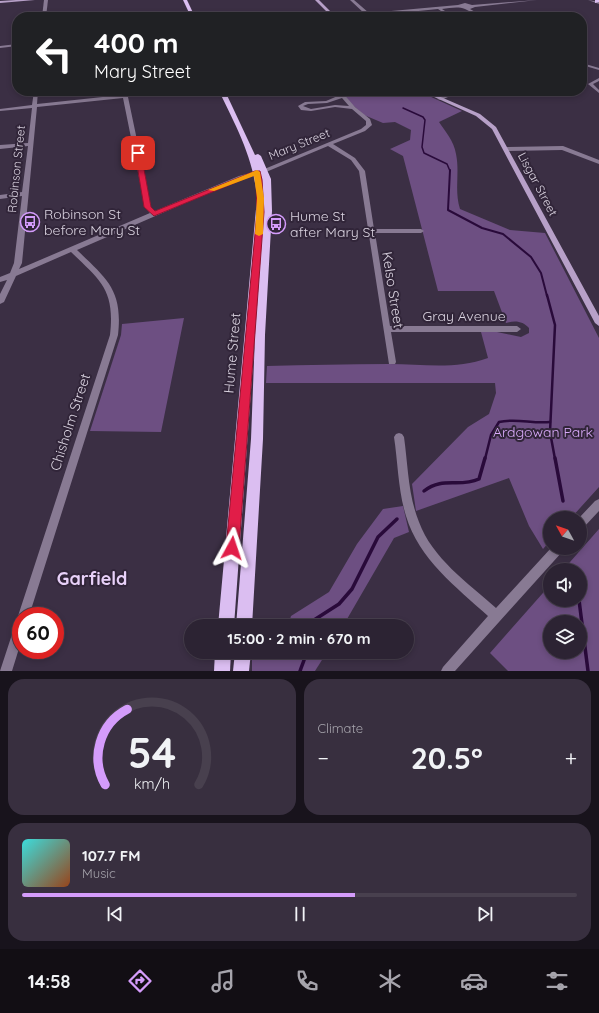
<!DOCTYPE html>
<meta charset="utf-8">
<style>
body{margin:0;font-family:Quicksand,sans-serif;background:#382f3f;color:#f1f3f6;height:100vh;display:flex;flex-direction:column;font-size:15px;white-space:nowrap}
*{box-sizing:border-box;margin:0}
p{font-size:13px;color:#a6a4ac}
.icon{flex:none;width:22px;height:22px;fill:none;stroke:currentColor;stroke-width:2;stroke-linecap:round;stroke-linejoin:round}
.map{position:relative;height:671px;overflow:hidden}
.drawer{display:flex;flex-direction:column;gap:8px;padding:8px;background:#18131c;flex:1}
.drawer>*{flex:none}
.guide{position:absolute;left:12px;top:12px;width:575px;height:84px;border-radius:16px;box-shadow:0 2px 6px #0003,0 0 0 1px #48404e;background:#202124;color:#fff;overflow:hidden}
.needle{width:26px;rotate:310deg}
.controls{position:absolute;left:543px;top:511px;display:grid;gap:8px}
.controls a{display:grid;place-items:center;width:44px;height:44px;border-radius:50%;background:#2c2333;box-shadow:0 2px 6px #0003,0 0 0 1px #48404e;font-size:20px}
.speed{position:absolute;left:12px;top:607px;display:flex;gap:8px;font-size:20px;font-weight:700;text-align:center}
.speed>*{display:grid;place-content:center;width:52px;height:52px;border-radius:50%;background:#2c2333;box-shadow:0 2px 6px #0003,0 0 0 1px #48404e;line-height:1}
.speed .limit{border:6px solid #d22;background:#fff;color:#111}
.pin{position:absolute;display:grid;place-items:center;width:34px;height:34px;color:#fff;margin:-17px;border-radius:8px;box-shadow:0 2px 6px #0006}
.me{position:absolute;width:44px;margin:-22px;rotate:5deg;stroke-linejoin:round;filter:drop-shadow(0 0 3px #0008)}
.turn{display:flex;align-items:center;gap:14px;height:84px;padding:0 16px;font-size:18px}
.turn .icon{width:52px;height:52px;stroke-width:2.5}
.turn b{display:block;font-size:28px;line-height:34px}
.big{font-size:30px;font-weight:700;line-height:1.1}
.drawer .card{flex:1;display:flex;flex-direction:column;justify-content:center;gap:6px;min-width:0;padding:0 14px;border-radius:16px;background:#382f3f}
.drawer .dial{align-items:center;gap:0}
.dial svg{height:104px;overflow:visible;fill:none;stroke:#48404e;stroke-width:7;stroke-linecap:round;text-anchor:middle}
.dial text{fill:#f1f3f6;stroke:none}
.song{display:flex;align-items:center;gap:12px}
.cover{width:48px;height:48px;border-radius:6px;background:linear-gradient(135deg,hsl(180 70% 55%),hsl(20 70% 35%))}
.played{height:4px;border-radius:2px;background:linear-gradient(90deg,#d49cfb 60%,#48404e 60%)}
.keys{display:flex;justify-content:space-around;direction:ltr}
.heat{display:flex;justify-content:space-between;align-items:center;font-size:22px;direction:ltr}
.drawer .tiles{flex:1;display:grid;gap:8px;grid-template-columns:1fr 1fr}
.card:last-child{grid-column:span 2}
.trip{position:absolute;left:184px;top:619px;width:230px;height:40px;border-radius:20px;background:#2c2333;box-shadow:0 2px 6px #0003,0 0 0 1px #48404e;font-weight:700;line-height:40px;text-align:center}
.tab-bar{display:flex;height:64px;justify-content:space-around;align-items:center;background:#120e14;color:#a6a4ac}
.tab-bar .icon{width:28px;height:28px}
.tab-bar .current{color:#d49cfb}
.tab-bar b{font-size:18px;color:#f1f3f6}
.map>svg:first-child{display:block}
</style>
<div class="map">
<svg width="599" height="671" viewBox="0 0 599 671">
<rect width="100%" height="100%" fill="#3b2f44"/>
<g fill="#6d4f82" fill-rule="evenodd">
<path d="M341,91H418L462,111L439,122C445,131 454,141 456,154C460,173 454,190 460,209L510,230L545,233L599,338V487L571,518H550V541L543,549L529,526L509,478L416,511L412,484L468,427L489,414L496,393L495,383H266L267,366C307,365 348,364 389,364C423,364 455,370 488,358L481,332H497L521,337L529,333V328C523,321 515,320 506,323L494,291H438L403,156L390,149L410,140L411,130L395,122L383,123L364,115L347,100Z"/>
<path d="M184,318L161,432L90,431L121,335L122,324Z"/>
<path d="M403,506L409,532L394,538L343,626H288L291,616L329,592L357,544L383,509Z"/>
<path d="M599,529V671H508L490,653L550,585V600H580V570H563ZM550,622H580V652H550Z"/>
<path d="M252,652H327L315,671H252Z"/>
</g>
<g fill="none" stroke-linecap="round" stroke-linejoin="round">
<path stroke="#290a3a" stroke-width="1.5" d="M403,108L423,117L425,120L422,147L424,153L447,164L450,171"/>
<path stroke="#290a3a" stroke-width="2" d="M450,170L448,210L482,228L503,234L531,257L541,273L547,296"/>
<g stroke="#290a3a" stroke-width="2.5">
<path d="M547,295L555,325L550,432L555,459"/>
<path d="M485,459L491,435L499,422C516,418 533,424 550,422"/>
</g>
<g stroke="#290a3a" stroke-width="3.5">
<path d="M555,458L563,501"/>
<path d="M424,491C443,476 459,488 479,479L485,458"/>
<path d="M579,600L588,671"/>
<path d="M311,626L314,620L339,604L352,589L378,537L397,519"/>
<path d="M300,671L307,652"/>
</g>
<g fill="#887a93" fill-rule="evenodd">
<path d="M44,0H48L46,17H42Z"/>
<path d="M350,0H354L369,13L458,5L465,3L472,5L537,0L475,7L470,9L484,17C477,17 472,12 465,9C458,6 450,8 442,9L451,15L450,17H439L447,15L438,9L369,16L338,17L365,14Z"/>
<path d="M588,0L599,2V4Z"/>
<path d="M17,44V46L0,48V46Z"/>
<path d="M582,63L599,68V70L582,65Z"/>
<path d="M599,78V81L593,84L599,90V93L588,84Z"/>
<path d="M34,91H38L37,104L159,91H174L172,92L128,97L151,207L155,211L239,176L262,170L361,129L366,125V121L352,109L335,107L311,111L301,110L298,106L305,102L326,101L340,95L337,91H341L355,107L370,119L372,125L365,131L333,144L355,158L365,171L374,229H421L424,231L421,233H375L390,326H517L521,329L517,332H391L396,362L395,364H389L359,171L351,160L328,146L266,172L243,178L77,250C107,279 123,290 118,335L29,616H21V642L12,671H0L110,335C115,290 101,281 71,252L16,276L4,302L0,304V294L7,280L0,282V277L10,273L14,263L22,196L0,199V195L22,192L28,146L0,149V145L28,143L32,108L0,111V109L32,105ZM123,98L145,207L150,213L19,269L22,263L37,107ZM342,98L349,106L335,105L311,109L303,106L308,104L327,103Z"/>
<path d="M456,91H462L441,100L437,99Z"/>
<path d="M563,146L599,160V164L562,150L506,151L503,149L506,147Z"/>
<path d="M399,433L402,434L404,437C408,465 408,495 419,522C432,558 468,583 496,608L551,548H563L562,552L455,671H441L443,667L488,616C456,587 419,559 406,516C398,490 398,463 394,437L396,434Z"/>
<path d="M599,499V511L584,527L580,529V518H579L595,501Z"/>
</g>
<g fill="#b7a0c8" fill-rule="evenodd">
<path d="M16,0H35L0,3V1Z"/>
<path d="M315,0H319L336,17H332Z"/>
<path d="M421,91H427L480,114L496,127L599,316V326L595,323L492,129L476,116Z"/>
</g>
<g fill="#dbbef1" fill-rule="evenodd">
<path d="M183,0H187L195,17H191Z"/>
<path d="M595,0H599V2L595,3Z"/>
<path d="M219,91H225L255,155L258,154L261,156L271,179L272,211L265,335L263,439L252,626H236L251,439L255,335L264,209L234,626H218L257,198C254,159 236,126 219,91ZM261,172L263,185V184Z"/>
<path d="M215,652H231L230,671H214Z"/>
<path d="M235,652H251L249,671H233Z"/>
</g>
</g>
<path fill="#e11d48" stroke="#92132f" d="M138,151L141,153L151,207L155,211L255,171H260L262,180L264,212L239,548L237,552L232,554L228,552L226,548L257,212L256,180L255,175L244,179L154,216L144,207L135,153Z"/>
<path fill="#f59e0b" d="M257,170L260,172L264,198L263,234L259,236L255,234L257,198L254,176L214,191L208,190Z"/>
<defs>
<g id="bus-ring" transform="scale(1)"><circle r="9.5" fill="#312539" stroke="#d49cfb" stroke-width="1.5"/><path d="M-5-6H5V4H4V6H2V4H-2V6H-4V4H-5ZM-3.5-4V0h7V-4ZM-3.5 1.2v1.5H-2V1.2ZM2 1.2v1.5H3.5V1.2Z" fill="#d49cfb"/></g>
</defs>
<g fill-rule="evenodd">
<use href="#bus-ring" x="30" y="222"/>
<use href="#bus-ring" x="276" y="224"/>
</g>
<g text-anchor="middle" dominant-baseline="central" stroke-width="4" stroke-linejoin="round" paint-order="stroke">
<g font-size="12" fill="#dad3e0" stroke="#312539">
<text transform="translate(299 144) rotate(-22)">Mary Street</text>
<text transform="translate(16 169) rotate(-84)">Robinson Street</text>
<text transform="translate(538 184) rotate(62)">Lisgar Street</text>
</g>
<g font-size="14" fill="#dad3e0" stroke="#312539" text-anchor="start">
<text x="44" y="214">Robinson St<tspan x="44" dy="16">before Mary St</tspan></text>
<text x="290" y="216">Hume St<tspan x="290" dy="16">after Mary St</tspan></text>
</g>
<g font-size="14" fill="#dad3e0" stroke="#312539">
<text transform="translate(393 290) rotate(81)">Kelso Street</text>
<text x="464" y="316">Gray Avenue</text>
<text transform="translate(232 353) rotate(-85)">Hume Street</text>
<text transform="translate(70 422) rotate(-72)">Chisholm Street</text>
</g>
<g font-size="14" fill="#d9aafa" stroke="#312539">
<text x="543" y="432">Ardgowan Park</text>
</g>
<g font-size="18" font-weight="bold" fill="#e8d1f9" stroke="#312539">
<text x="92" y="578">Garfield</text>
</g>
</g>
</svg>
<div class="controls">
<a><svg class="needle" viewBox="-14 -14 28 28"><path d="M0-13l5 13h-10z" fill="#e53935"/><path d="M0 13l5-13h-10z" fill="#a6a4ac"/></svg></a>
<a><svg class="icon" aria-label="sound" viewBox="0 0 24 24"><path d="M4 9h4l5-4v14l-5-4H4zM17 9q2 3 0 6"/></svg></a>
<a><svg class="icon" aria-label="layers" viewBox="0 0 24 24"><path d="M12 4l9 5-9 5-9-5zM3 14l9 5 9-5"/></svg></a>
</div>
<div class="speed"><div class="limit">60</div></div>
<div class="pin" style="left:138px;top:153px;background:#d93025"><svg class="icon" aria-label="arrive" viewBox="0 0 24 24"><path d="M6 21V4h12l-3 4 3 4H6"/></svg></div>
<svg class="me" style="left:232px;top:548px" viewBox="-20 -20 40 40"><path d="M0-17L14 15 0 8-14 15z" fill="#e11d48" stroke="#fff" stroke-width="4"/></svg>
<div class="trip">15:00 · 2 min · 670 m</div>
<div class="guide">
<div class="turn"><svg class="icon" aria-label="left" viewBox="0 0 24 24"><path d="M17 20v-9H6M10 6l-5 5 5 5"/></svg><div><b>400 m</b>Mary Street</div></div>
</div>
</div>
<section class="drawer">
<div class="tiles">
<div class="card dial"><svg viewBox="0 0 100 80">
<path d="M14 69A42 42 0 1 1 86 69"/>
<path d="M14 69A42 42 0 0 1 31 11" stroke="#d49cfb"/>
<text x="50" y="56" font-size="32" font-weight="700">54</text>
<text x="50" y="72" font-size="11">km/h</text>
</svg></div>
<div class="card"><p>Climate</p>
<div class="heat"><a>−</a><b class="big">20.5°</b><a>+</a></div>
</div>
<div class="card">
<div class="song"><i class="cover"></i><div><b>107.7 FM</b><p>Music</p></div></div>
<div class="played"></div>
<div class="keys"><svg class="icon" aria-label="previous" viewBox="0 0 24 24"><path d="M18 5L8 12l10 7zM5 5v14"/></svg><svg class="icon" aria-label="pause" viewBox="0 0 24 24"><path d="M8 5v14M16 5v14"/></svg><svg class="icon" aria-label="next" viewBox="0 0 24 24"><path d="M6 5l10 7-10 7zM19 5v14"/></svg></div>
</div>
</div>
</section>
<nav class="tab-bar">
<b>14:58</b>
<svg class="icon current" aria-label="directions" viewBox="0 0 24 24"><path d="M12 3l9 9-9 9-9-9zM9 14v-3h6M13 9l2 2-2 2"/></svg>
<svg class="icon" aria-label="music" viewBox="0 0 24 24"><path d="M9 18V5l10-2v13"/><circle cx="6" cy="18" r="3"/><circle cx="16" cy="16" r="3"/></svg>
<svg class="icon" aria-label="phone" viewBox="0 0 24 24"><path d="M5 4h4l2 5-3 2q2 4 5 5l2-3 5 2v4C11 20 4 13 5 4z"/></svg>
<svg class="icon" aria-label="climate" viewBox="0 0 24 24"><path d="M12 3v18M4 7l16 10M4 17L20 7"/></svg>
<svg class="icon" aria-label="car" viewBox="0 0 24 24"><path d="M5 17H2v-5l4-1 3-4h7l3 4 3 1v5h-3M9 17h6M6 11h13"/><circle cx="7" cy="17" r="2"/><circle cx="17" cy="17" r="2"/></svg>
<svg class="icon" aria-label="filters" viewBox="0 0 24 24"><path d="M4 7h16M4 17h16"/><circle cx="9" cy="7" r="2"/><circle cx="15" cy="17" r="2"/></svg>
</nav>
